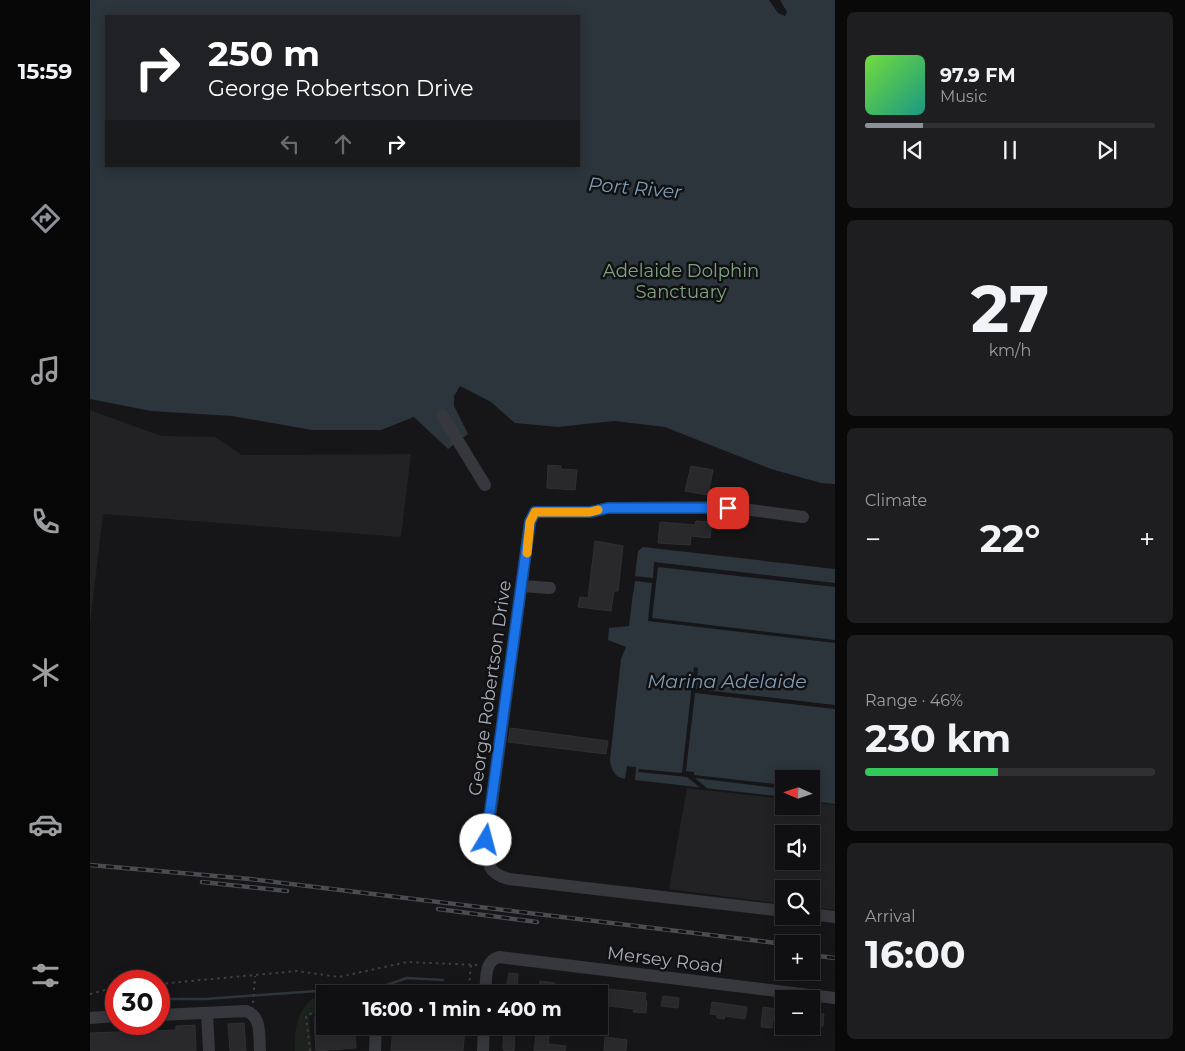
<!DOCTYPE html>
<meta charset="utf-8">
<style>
body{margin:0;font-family:Montserrat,sans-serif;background:#1e1e20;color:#f1f3f6;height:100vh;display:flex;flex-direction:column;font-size:19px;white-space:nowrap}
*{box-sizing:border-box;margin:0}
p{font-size:16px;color:#9c9d9f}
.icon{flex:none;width:28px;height:28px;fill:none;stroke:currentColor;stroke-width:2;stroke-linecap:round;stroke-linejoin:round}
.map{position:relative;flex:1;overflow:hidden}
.panel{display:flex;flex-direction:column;gap:12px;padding:12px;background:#09090a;width:350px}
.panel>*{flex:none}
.top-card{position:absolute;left:15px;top:15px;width:475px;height:152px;border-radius:0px;box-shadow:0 2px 12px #0003,0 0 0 1px #303032;background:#202124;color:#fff;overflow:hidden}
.needle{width:32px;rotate:273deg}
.tools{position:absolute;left:685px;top:770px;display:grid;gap:10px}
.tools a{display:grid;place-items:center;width:45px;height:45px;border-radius:0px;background:#101012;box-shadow:0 2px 12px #0003,0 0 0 1px #303032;font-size:25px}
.speed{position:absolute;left:15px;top:970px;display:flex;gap:10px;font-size:25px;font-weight:700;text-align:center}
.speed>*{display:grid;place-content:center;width:65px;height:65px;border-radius:50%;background:#101012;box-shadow:0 2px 12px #0003,0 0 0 1px #303032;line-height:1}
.speed .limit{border:8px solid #d22;background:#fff;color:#111}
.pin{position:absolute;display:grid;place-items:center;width:42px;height:42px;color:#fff;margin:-21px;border-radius:10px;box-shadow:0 2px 8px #0006}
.me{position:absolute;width:55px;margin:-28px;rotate:8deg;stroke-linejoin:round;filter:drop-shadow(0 0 4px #0008)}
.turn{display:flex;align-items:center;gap:18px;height:105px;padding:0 20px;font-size:22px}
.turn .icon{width:65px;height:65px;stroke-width:2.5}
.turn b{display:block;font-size:35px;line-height:42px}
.lanes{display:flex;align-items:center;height:48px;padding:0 20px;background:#0003;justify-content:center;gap:25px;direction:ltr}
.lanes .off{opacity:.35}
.big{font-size:38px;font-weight:700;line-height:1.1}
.panel .card{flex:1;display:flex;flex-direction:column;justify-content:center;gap:8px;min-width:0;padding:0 18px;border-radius:8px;background:#1e1e20}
.panel .dial{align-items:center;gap:0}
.dial b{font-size:65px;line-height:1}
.song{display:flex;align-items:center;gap:15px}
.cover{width:60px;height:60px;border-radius:8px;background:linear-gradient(135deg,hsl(100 70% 55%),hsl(170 70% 35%))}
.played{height:5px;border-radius:2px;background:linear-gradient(90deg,#8c9099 20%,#303032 20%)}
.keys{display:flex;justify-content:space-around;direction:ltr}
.heat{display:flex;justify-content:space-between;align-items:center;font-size:28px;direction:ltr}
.charge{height:8px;border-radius:4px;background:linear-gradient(90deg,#34c759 46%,#303032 0)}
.trip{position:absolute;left:226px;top:985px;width:292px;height:50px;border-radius:0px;background:#101012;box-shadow:0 2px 12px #0003,0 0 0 1px #303032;font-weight:700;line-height:50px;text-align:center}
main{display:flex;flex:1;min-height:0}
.tab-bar{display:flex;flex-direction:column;width:90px;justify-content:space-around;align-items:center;background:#060607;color:#9c9d9f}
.tab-bar .icon{width:35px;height:35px}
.tab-bar .on{color:#8c9099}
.tab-bar b{font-size:22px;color:#f1f3f6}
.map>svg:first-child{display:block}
</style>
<main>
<nav class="tab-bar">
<b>15:59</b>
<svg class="icon on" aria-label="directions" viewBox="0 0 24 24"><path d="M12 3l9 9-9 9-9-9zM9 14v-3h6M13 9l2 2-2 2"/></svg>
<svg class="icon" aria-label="music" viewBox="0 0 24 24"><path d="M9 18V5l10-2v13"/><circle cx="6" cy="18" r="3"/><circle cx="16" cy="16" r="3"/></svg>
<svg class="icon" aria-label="phone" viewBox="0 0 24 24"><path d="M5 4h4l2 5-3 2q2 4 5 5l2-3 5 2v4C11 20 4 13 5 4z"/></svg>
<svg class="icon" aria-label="climate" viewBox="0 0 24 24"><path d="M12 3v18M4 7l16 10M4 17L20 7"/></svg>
<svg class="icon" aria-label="car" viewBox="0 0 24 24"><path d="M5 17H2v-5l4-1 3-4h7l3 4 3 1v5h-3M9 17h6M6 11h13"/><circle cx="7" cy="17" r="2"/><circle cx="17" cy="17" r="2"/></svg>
<svg class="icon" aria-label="filters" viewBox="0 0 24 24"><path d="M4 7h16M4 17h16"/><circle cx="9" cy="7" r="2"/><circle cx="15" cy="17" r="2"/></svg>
</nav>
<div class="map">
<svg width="745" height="1051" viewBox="0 0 745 1051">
<rect width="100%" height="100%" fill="#161618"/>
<g fill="#222225" fill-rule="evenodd">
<path d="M0,410L71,436L125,437L152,455L321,454L311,537L13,514L0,624Z"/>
<path d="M597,788L694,799V806H721V802L745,805V910L721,907V889H694V904L579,889ZM694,834H721V861H694Z"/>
</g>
<path fill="#1c231d" d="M266,985L271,994H235V1014L219,1016L222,1051H205C204,1030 207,1007 228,995C236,990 256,987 266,985Z"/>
<g fill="#2c353c" fill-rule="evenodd">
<path d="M0,0H679L688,13L695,16L697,12L690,0H745V484L731,483L681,469L575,427L524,421L468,427L425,423L401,402L370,386L364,396V406L378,434L358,449L324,417L291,430H222L142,416L61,411L0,399ZM16,16H489V166H16Z"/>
<path d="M553,547L745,569V804L721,801V779H694V797L545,780L546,767L537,766L535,779C524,777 521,769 520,760L531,659L536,647L518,640L519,628L539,626L548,551Z"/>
</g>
<g fill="#161618">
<path d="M564,562L745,583V587L568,567L562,618L745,640V643L558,621L562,583L545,581L543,594H540L543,576L563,578Z"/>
<path d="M604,667L608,668L606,689L745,705V709L605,693L596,771L604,772V775L694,785V789L605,778L618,789L614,791L597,777L548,772L549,769L592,773Z"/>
</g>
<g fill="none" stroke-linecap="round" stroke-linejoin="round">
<path stroke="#2c353c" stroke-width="2.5" d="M69,999H115L241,990H282L317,978L353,980"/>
</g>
<g fill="#29292c" stroke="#303034">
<path d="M458,465L471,466V469L487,470L485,490L457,488Z"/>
<path d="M601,466L623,470L618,495L595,491Z"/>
<path d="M606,521L622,522L620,538L601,536L600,545L568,543L570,522L605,525Z"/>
<path d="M505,541L533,546L528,591H524L521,611L488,607L490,597L498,598Z"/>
<path d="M420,728L518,741L516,754L418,742Z"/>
<path d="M419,973L428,974L427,993H415Z"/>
<path d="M450,981L465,983L463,994H451L452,991H449Z"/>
<path d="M477,985L556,993L555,1001H557L556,1013L543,1012L544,1009L510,1005V994H476Z"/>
<path d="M573,996L589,998L588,1008L571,1006Z"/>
<path d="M622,1002L657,1007L655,1019L635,1016L634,1019L627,1018V1015L620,1014Z"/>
<path d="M673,1007L694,1010V1021L683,1020L682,1028L671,1027Z"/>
<path d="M721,1013L734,1014L733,1026L721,1025Z"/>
<path d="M235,1016V1026H264L266,1048L226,1051L224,1017Z"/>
<path d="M154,1023L156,1051H140L138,1024Z"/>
<path d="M105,1025L106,1051H0V1033L86,1030V1026Z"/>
<path d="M303,1026H375L373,1051H301Z"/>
<path d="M414,1026H425L424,1051H414V1049H413Z"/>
<path d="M446,1035L459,1036L458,1044L476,1046L475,1051H444Z"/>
<path d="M515,1037L537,1040L536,1051H514Z"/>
</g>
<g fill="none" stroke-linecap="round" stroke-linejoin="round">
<g stroke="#3d3f44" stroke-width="2" stroke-dasharray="2.5 4" stroke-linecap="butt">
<path d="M69,984L207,971L249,977L317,962L389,965"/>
<path d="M379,987L381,965"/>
<path d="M0,994L26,987"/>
<path d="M163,1003L165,976"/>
<path d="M220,1051L216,1016L222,1013L235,1011"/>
</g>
<g stroke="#37383d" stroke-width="12">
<path d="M352,415L395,485"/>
<path d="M432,586L460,588"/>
<path d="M694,911L419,879C396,873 397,861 397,840L440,522L445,512H500L518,508L638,507L713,517"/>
<path d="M721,914L745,917"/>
<path d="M395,994C397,981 393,961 409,957L745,998"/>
<path d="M117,1013L119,1051"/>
<path d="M69,1015L156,1011C172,1016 169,1037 170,1051"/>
<path d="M0,1018L26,1016"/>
<path d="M285,1051L286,1026"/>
<path d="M393,1051L394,1026"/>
</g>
<g stroke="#4a4c52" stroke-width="4.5">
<g id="rail">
<path d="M0,865L160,879L694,944"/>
<path d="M112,882L197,891"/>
<path d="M348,909L447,922"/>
<path d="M721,955L745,958"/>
</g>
</g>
<use href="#rail" stroke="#111113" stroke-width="2.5" stroke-dasharray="8" stroke-linecap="butt"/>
</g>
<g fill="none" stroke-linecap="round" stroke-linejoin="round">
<g stroke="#114b97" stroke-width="12">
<path id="route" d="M396,840L440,522L445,512H500L518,508H638"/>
</g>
<use href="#route" stroke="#1a73e8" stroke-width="9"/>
<path stroke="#f59e0b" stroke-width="9" d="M437,553L440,522L445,512H500L508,510"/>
</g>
<g text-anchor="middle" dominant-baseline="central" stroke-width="5" stroke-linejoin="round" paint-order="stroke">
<g font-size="18" fill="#7fa381" stroke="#111113">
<text x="591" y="271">Adelaide Dolphin<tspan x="591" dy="21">Sanctuary</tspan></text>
</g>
<g font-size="18" fill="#a8adb8" stroke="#111113">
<text transform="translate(400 688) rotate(-82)">George Robertson Drive</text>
<text transform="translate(575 960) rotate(7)">Mersey Road</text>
</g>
<g font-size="19" font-style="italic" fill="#7f9bb3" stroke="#111113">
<text transform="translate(545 188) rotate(5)">Port River</text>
<text x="637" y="681">Marina Adelaide</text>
</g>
</g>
</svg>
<div class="tools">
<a><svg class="needle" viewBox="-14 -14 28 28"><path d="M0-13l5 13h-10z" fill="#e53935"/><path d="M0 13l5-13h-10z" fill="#9c9d9f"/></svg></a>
<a><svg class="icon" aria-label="sound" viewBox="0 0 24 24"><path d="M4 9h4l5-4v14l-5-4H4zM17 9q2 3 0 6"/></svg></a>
<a><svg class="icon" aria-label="search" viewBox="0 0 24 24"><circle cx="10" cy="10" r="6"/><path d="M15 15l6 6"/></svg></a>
<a>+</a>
<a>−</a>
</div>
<div class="speed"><div class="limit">30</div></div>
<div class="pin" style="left:638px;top:508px;background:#d93025"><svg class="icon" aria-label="arrive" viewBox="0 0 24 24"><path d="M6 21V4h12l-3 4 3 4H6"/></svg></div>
<svg class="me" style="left:396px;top:840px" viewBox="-20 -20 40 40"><circle r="19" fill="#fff"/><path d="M0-13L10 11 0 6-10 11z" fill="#1a73e8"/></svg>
<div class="trip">16:00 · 1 min · 400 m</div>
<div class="top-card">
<div class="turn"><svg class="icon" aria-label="right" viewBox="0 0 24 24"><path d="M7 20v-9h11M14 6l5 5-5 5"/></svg><div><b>250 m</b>George Robertson Drive</div></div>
<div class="lanes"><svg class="icon off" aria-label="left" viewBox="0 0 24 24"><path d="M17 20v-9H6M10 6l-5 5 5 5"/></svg><svg class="icon off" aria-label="ahead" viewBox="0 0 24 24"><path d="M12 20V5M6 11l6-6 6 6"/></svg><svg class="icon" aria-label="right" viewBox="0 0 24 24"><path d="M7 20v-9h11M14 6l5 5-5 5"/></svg></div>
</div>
</div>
<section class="panel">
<div class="card">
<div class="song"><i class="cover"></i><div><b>97.9 FM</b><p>Music</p></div></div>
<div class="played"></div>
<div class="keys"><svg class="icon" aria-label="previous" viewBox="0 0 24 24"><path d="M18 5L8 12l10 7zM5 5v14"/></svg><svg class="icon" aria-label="pause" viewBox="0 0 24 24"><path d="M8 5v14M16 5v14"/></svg><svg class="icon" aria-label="next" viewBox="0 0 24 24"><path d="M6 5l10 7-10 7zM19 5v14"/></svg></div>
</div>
<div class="card dial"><b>27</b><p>km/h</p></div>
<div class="card"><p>Climate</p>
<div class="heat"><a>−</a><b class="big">22°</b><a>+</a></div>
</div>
<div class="card"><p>Range · 46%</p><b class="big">230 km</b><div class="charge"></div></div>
<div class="card"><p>Arrival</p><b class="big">16:00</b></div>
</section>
</main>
